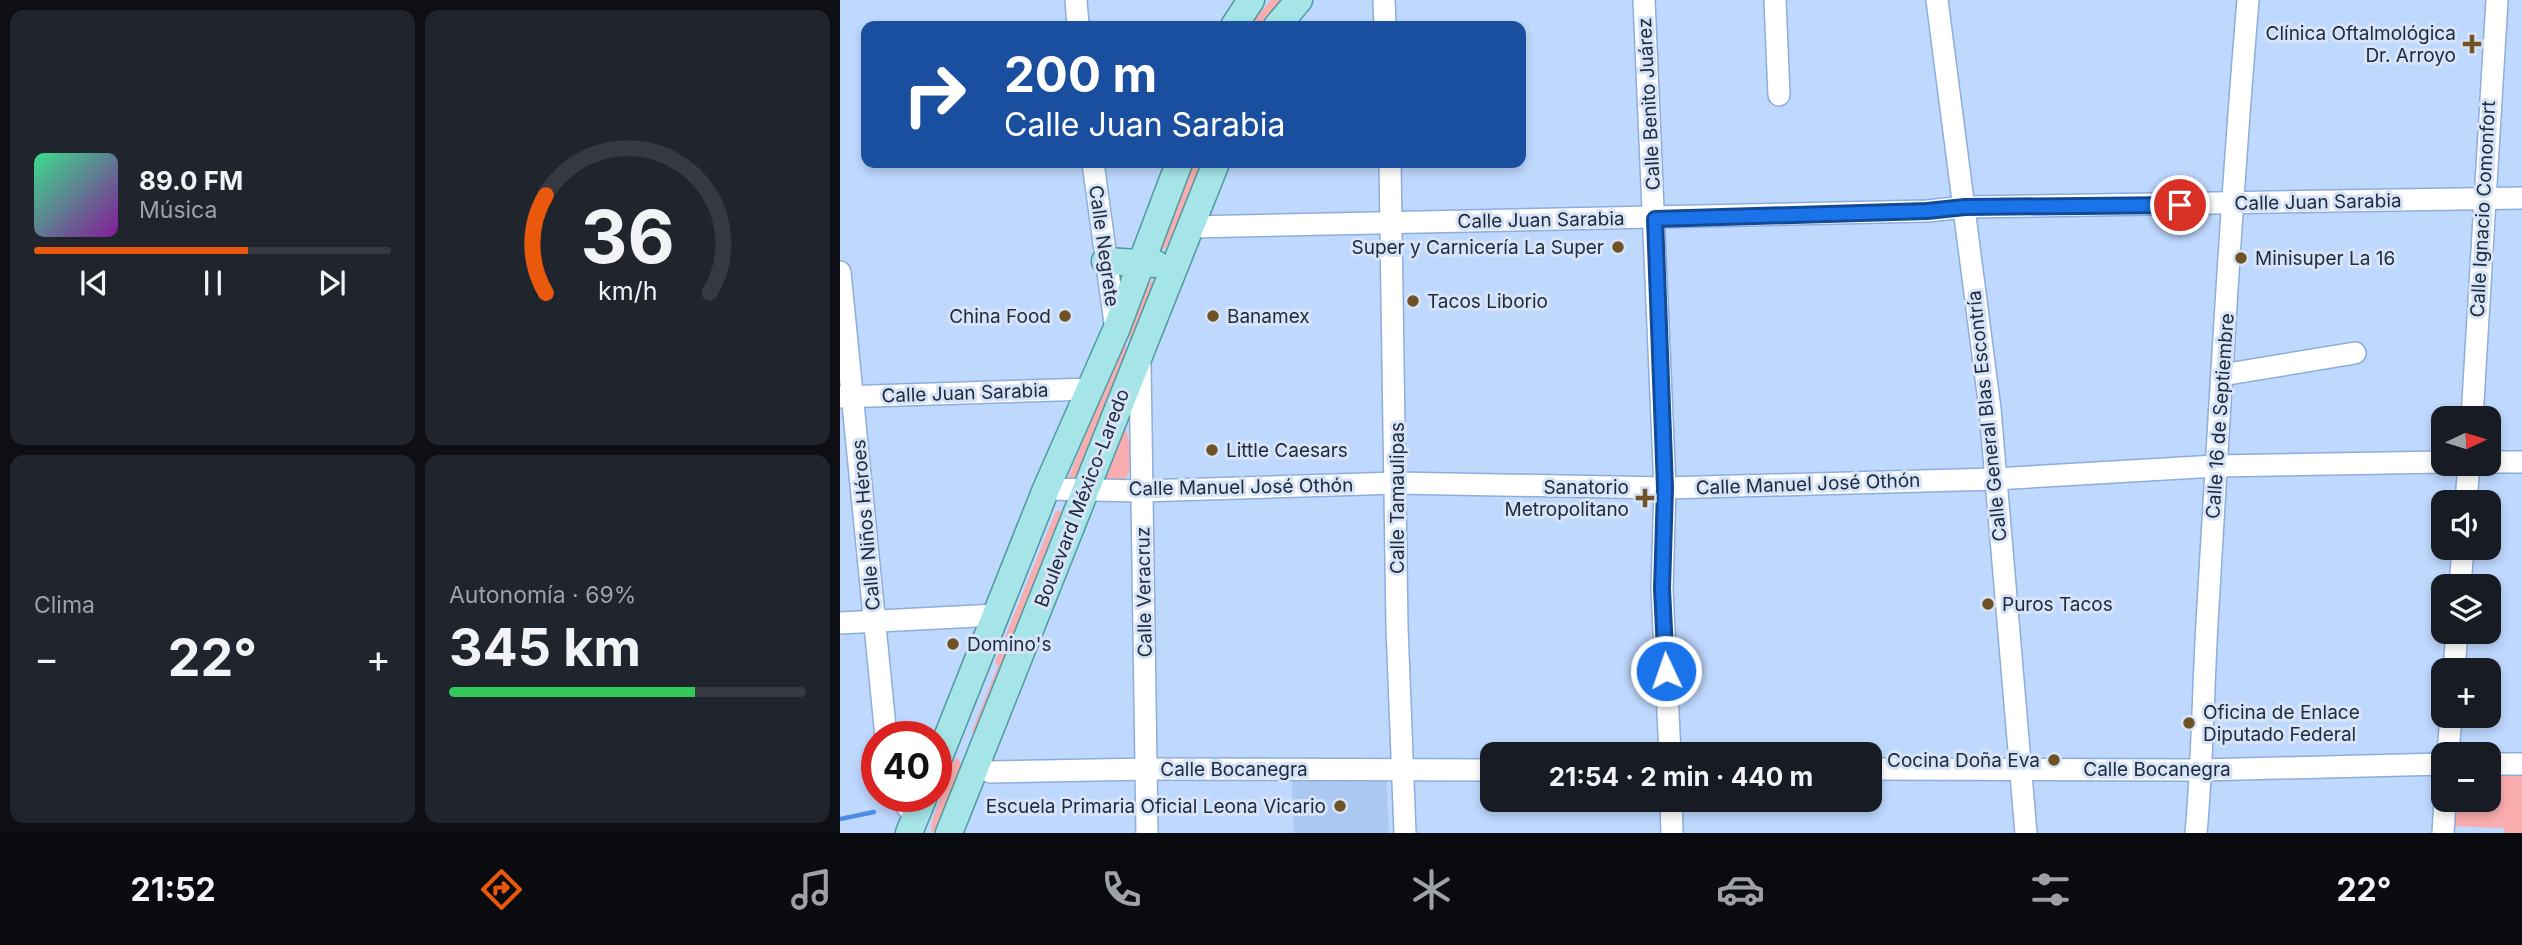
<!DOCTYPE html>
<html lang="es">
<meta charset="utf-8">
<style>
body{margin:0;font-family:Inter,sans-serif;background:#20242c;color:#f1f3f6;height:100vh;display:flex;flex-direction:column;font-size:26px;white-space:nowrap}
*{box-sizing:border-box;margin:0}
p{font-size:23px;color:#9ea1a6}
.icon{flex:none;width:38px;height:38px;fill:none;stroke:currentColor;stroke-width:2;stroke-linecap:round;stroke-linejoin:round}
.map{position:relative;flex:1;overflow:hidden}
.details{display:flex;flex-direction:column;gap:10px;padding:10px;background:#0d0f14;width:840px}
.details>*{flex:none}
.hud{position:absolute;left:21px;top:21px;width:665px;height:147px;border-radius:14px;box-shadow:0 4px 10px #0003;background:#1a4fa0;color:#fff;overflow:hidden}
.needle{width:46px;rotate:86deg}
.buttons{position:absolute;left:1591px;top:406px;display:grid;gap:14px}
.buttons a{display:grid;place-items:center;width:70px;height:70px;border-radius:14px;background:#171b24;box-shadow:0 4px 10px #0003;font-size:35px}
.speed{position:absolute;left:21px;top:721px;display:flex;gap:14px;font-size:35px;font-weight:700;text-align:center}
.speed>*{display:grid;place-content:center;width:91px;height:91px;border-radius:50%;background:#171b24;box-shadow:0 4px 10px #0003;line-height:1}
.speed .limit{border:10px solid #d22;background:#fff;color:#111}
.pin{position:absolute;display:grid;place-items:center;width:60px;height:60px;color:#fff;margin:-30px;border:4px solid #fff;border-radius:50%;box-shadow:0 2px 7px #0007}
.me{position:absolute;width:77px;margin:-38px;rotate:357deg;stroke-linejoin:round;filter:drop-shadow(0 0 5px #0008)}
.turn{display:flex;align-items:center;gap:24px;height:147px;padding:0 28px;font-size:32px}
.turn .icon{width:91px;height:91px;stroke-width:2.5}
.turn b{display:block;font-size:49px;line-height:60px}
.big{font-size:52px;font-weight:700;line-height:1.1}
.details .widget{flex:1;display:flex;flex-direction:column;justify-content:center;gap:10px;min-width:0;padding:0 24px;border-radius:14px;background:#20242c}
.details .dial{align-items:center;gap:0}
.dial svg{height:182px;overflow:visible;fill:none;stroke:#363941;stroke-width:7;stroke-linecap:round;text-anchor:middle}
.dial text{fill:#f1f3f6;stroke:none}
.song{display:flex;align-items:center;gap:21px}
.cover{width:84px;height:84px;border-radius:10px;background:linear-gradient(135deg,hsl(150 70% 55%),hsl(290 70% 35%))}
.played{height:7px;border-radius:4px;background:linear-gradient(90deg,#ea580c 60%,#363941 60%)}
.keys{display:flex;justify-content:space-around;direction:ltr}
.heat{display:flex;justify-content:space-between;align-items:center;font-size:38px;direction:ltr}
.charge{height:10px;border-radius:5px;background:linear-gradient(90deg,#34c759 69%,#363941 0)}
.details .tiles{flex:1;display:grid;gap:10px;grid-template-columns:repeat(2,1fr)}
.trip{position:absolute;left:640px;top:742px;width:402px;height:70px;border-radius:14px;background:#171b24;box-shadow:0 4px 10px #0003;font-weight:700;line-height:70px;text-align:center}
.tabs{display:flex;height:112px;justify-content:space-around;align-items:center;background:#090b0e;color:#9ea1a6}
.tabs .icon{width:49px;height:49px}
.tabs .current{color:#ea580c}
.tabs b{font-size:32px;color:#f1f3f6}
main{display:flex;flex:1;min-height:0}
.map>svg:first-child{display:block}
</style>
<main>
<section class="details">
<div class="tiles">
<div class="widget">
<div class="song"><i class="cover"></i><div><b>89.0 FM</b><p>Música</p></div></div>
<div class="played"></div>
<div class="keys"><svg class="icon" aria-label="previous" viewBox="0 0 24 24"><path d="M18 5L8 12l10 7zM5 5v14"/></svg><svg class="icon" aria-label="pause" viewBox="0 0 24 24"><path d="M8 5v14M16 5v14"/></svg><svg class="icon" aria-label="next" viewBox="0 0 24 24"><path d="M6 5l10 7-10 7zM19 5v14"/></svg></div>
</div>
<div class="widget dial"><svg viewBox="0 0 100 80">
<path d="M14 69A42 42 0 1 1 86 69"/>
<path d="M14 69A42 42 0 0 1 14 26" stroke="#ea580c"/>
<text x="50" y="56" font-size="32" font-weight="700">36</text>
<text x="50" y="72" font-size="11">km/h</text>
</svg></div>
<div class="widget"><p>Clima</p>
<div class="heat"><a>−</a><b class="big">22°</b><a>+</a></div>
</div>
<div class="widget"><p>Autonomía · 69%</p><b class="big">345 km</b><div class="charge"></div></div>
</div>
</section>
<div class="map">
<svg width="1682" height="833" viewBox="0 0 1682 833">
<rect width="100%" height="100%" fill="#bed8fe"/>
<path fill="#abc8f2" d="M546,776L549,833H454L452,780Z"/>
<g fill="#faadaf">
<path d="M431,0H444L422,26H414V20Z"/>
<path d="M348,163H362L327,247L320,251Z"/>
<path d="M317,280L291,347L288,330L308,282Z"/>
<path d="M285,338L287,356L236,481H227Z"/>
<path d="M283,428L286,429L294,462L284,482L262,484Z"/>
<path d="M216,511H224L133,736L132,731L158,666L155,662Z"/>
<path d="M118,758L122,765L95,832L91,831L92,821L114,760Z"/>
<path d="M1649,770H1682V833H1665L1664,828L1610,826L1612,800H1648Z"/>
</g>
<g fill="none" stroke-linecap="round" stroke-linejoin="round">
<path stroke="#4e8ce4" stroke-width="4.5" d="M0,819L34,812"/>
<g stroke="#8eadda" stroke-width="24">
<g id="minor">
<path d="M236,0L238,26"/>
<path d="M544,0L545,26"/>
<path d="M804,0L825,488L822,589L830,754"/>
<path d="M935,0L939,95"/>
<path d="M1097,0L1150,409L1186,833"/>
<path d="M253,163L276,330"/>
<path d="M550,163L557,627L565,833"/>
<path d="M350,227L1087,211L1125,207L1682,198"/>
<path d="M0,272L46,737"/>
<path d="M300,363L307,833"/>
<path d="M1382,375L1515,353"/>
<path d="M0,397L250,389"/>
<path d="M1632,418L1657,0"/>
<path d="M1648,462H1682"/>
<path d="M206,489L302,491L557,483L825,488L1155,479L1376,466L1603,462"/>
<path d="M1626,502L1629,464"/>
<path d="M1620,586L1623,548"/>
<path d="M0,623L156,615"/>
<path d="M1614,670L1617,632"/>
<path d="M1608,754L1611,716"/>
<path d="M1648,764H1682"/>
<path d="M137,765L150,772L307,769L653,770"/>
<path d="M1031,769L1362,770L1603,764"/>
<path d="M58,796L76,817"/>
<path d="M831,800L832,833"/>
<path d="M1356,833C1363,758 1363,682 1368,606C1380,404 1391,202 1408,0"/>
<path d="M1603,833L1605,800"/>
</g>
</g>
<g stroke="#4f99a1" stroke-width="29">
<g id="major">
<path d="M394,26L411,0"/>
<path d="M437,26L459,0"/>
<path d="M265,261L316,264"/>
<path d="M96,765L206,489L276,330L339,163"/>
<path d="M69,833L84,796"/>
<path d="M109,833L376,163"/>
</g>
</g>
<use href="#minor" stroke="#fff" stroke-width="21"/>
<use href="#major" stroke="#a5e5e7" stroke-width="26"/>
</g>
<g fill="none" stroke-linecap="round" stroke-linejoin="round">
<g stroke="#114b97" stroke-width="18">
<path id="route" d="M826,671L822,589L825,488L815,219L1087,211L1125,207L1340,205"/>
</g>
<use href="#route" stroke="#1a73e8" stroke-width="12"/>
</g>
<g fill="#6f5326" stroke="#d7e4f7" stroke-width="2.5">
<path d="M1628.5 33.5h7v7h7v7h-7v7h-7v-7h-7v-7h7z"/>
<circle cx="778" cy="247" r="7"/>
<circle cx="1401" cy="258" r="7"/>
<circle cx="573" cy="301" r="7"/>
<circle cx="225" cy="316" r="7"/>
<circle cx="373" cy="316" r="7"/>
<circle cx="372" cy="450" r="7"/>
<path d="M801.5 487.5h7v7h7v7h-7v7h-7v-7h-7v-7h7z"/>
<circle cx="1148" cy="604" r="7"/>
<circle cx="113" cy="644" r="7"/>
<circle cx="1349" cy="723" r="7"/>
<circle cx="1214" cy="760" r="7"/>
<circle cx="500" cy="806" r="7"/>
</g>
<g text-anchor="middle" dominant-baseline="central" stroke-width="6" stroke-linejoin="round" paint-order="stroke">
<g font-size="19" fill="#202c3e" stroke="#d7e4f7" text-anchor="start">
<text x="1616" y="33" text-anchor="end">Clínica Oftalmológica<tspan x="1616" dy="22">Dr. Arroyo</tspan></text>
<text x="764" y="247" text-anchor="end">Super y Carnicería La Super</text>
<text x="1415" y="258">Minisuper La 16</text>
<text x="587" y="301">Tacos Liborio</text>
<text x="211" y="316" text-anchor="end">China Food</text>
<text x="387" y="316">Banamex</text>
<text x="386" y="450">Little Caesars</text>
<text x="789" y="487" text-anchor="end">Sanatorio<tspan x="789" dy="22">Metropolitano</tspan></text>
<text x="1162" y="604">Puros Tacos</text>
<text x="127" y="644">Domino's</text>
<text x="1363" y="712">Oficina de Enlace<tspan x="1363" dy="22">Diputado Federal</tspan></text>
<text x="1200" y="760" text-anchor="end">Cocina Doña Eva</text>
<text x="486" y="806" text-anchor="end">Escuela Primaria Oficial Leona Vicario</text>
</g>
<g font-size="19" fill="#202c3e" stroke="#d7e4f7">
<text transform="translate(809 104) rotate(-93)">Calle Benito Juárez</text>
<text transform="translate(1478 202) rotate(-1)">Calle Juan Sarabia</text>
<text transform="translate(1643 209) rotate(-87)">Calle Ignacio Comonfort</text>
<text transform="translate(701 220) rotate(-1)">Calle Juan Sarabia</text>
<text transform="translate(264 246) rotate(82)">Calle Negrete</text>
<text transform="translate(125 393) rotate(-2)">Calle Juan Sarabia</text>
<text transform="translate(1147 416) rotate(-96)">Calle General Blas Escontría</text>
<text transform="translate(1380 416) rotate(-86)">Calle 16 de Septiembre</text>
<text transform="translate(968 484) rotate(-2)">Calle Manuel José Othón</text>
<text transform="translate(401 487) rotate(-1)">Calle Manuel José Othón</text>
<text transform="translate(242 498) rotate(-69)">Boulevard México-Laredo</text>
<text transform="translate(557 498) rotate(-90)">Calle Tamaulipas</text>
<text transform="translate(26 525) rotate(-95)">Calle Niños Héroes</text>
<text transform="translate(304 592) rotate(-91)">Calle Veracruz</text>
<text x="394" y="769">Calle Bocanegra</text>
<text x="1317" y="769">Calle Bocanegra</text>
</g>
</g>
</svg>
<div class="buttons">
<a><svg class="needle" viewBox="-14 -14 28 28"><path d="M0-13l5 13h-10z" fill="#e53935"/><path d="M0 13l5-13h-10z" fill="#9ea1a6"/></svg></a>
<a><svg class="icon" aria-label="sound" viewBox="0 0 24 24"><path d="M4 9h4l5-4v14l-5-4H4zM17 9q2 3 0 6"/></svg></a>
<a><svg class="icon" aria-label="layers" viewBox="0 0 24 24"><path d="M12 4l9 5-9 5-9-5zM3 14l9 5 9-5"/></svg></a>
<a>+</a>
<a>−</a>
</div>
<div class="speed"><div class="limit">40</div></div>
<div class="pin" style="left:1340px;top:205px;background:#d93025"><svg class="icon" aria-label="arrive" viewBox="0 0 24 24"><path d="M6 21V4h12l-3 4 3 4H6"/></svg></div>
<svg class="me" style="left:826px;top:671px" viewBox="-20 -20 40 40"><circle r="17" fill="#1a73e8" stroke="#fff" stroke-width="3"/><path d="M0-11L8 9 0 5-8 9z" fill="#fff"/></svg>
<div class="trip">21:54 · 2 min · 440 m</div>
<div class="hud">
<div class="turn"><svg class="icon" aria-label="right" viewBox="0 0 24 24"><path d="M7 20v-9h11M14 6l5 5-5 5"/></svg><div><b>200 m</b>Calle Juan Sarabia</div></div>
</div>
</div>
</main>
<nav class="tabs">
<b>21:52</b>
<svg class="icon current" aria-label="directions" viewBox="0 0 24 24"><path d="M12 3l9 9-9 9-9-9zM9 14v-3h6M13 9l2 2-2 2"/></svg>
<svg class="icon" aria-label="music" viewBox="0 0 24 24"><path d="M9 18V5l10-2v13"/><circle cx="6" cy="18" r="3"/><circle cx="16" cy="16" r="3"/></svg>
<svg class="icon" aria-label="phone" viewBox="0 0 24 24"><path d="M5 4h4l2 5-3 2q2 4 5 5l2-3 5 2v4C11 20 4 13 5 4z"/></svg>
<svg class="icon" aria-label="climate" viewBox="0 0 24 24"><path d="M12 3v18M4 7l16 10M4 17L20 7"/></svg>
<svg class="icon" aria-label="car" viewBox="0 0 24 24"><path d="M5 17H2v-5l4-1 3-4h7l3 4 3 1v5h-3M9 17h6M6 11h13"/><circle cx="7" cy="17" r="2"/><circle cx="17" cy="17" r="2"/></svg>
<svg class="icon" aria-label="filters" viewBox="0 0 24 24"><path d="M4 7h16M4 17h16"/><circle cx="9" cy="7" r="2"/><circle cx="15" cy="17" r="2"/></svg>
<b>22°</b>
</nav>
